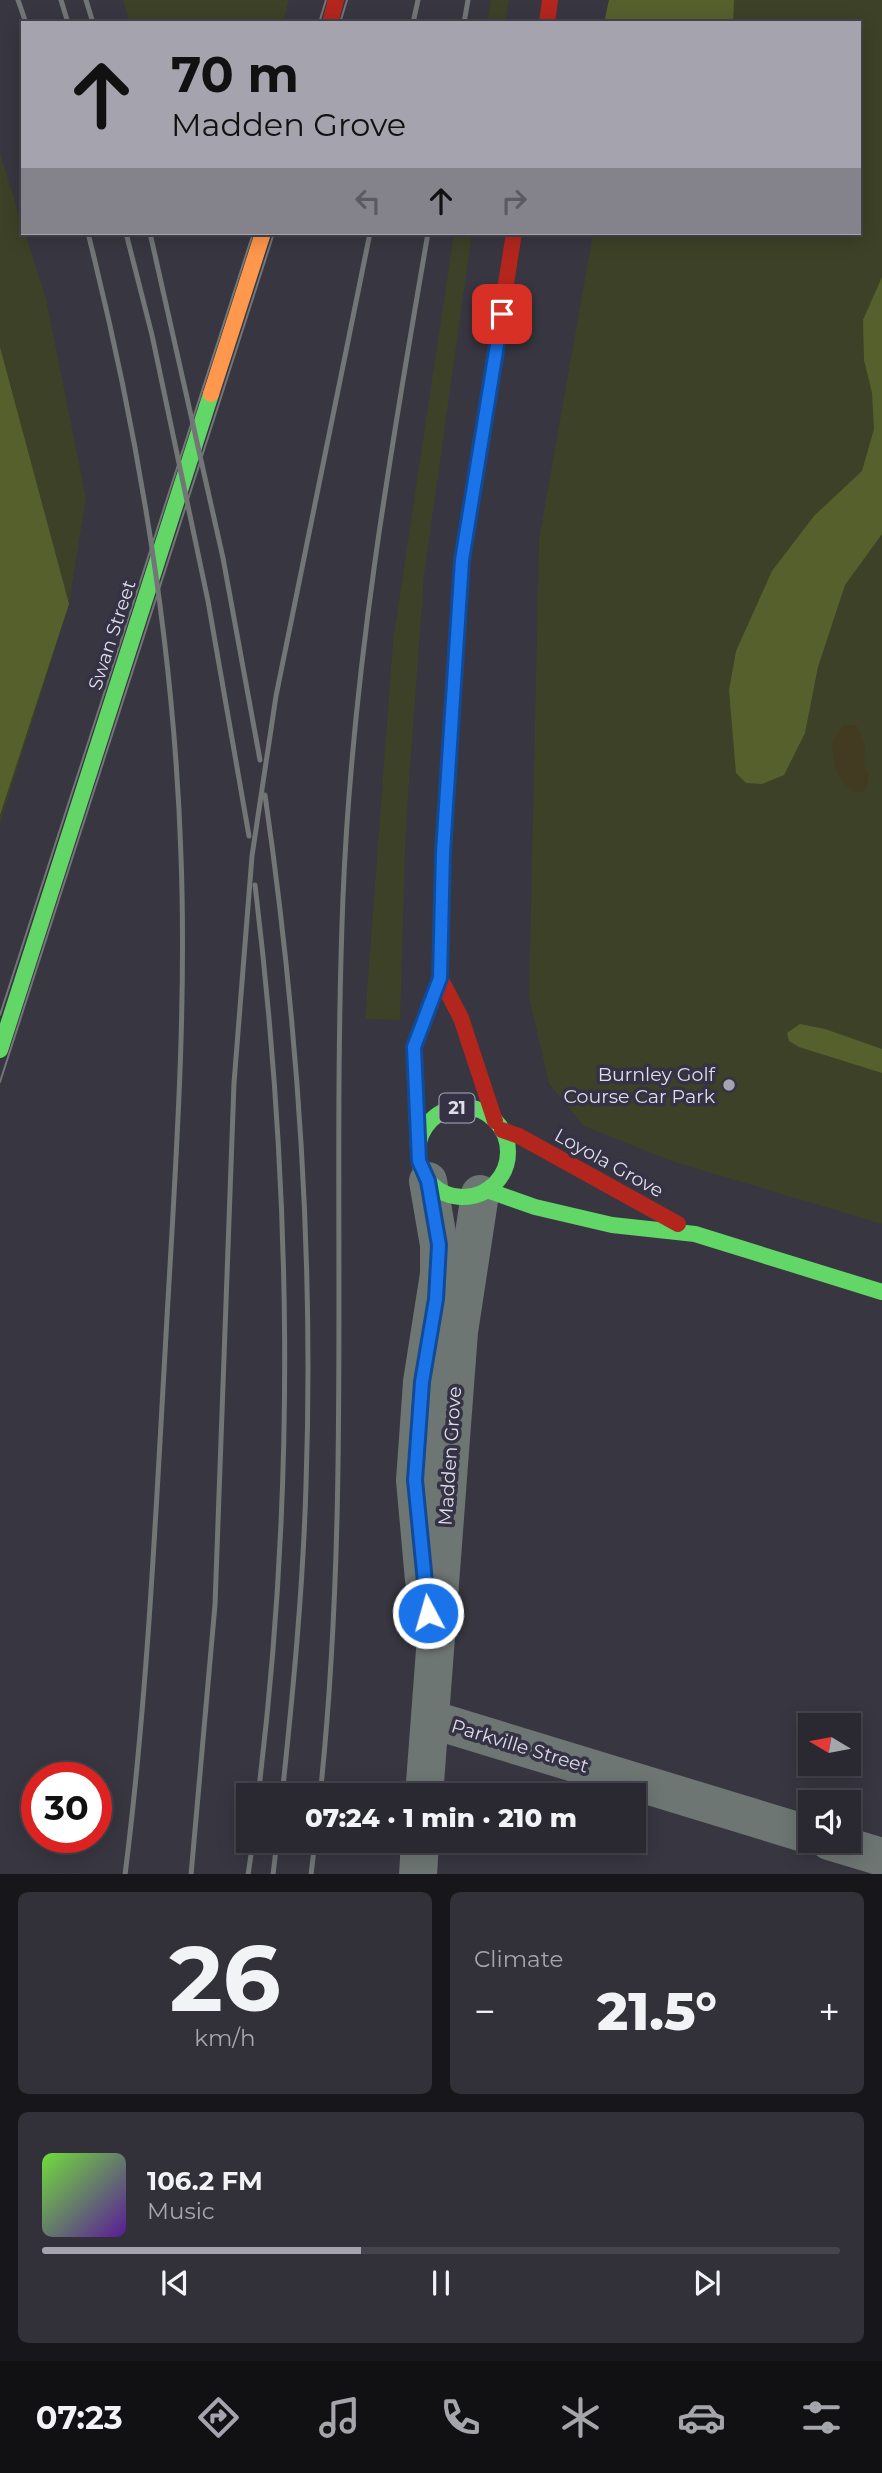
<!DOCTYPE html>
<meta charset="utf-8">
<style>
body{margin:0;font-family:Montserrat,sans-serif;background:#323038;color:#f1f3f6;height:100vh;display:flex;flex-direction:column;font-size:26px;white-space:nowrap}
*{box-sizing:border-box;margin:0}
p{font-size:23px;color:#a5a6ab}
.icon{flex:none;width:38px;height:38px;fill:none;stroke:currentColor;stroke-width:2;stroke-linecap:round;stroke-linejoin:round}
.map{position:relative;height:1874px;overflow:hidden}
.sheet{display:flex;flex-direction:column;gap:18px;padding:18px;background:#17161a;flex:1}
.sheet>*{flex:none}
.guide{position:absolute;left:21px;top:21px;width:840px;height:214px;border-radius:0px;box-shadow:0 4px 18px #0003,0 0 0 2px #46444c;background:#a5a3ae;color:#111;overflow:hidden}
.needle{width:46px;rotate:280deg}
.buttons{position:absolute;left:798px;top:1713px;display:grid;gap:14px}
.buttons a{display:grid;place-items:center;width:63px;height:63px;border-radius:0px;background:#2a2830;box-shadow:0 4px 18px #0003,0 0 0 2px #46444c;font-size:35px}
.speed{position:absolute;left:21px;top:1762px;display:flex;gap:14px;font-size:35px;font-weight:700;text-align:center}
.speed>*{display:grid;place-content:center;width:91px;height:91px;border-radius:50%;background:#2a2830;box-shadow:0 4px 18px #0003,0 0 0 2px #46444c;line-height:1}
.speed .limit{border:10px solid #d22;background:#fff;color:#111}
.pin{position:absolute;display:grid;place-items:center;width:60px;height:60px;color:#fff;margin:-30px;border-radius:14px;box-shadow:0 4px 10px #0006}
.me{position:absolute;width:77px;margin:-38px;rotate:354deg;stroke-linejoin:round;filter:drop-shadow(0 0 5px #0008)}
.turn{display:flex;align-items:center;gap:24px;height:147px;padding:0 35px;font-size:32px}
.turn .icon{width:91px;height:91px;stroke-width:2.5}
.turn b{display:block;font-size:49px;line-height:60px}
.lanes{display:flex;align-items:center;height:66px;padding:0 35px;background:#0003;justify-content:center;gap:35px;direction:ltr}
.lanes .off{opacity:.35}
.big{font-size:52px;font-weight:800;line-height:1.1}
.sheet .widget{flex:1;display:flex;flex-direction:column;justify-content:center;gap:10px;min-width:0;padding:0 24px;border-radius:10px;background:#323038}
.sheet .dial{align-items:center;gap:0}
.dial b{font-size:91px;line-height:1}
.song{display:flex;align-items:center;gap:21px}
.cover{width:84px;height:84px;border-radius:10px;background:linear-gradient(135deg,hsl(100 70% 55%),hsl(270 70% 35%))}
.played{height:7px;border-radius:4px;background:linear-gradient(90deg,#a5a3ae 40%,#46444c 40%)}
.keys{display:flex;justify-content:space-around;direction:ltr}
.heat{display:flex;justify-content:space-between;align-items:center;font-size:38px;direction:ltr}
.sheet .tiles{flex:1;display:grid;gap:18px;grid-template-columns:1fr 1fr}
.widget:last-child{grid-column:span 2}
.trip{position:absolute;left:236px;top:1783px;width:410px;height:70px;border-radius:0px;background:#2a2830;box-shadow:0 4px 18px #0003,0 0 0 2px #46444c;font-weight:800;line-height:70px;text-align:center}
.tab-bar{display:flex;height:112px;justify-content:space-around;align-items:center;background:#111013;color:#a5a6ab}
.tab-bar .icon{width:49px;height:49px}
.tab-bar .on{color:#a5a3ae}
.tab-bar b{font-size:32px;color:#f1f3f6}
.map>svg:first-child{display:block}
</style>
<div class="map">
<svg width="882" height="1875" viewBox="0 0 882 1875">
<rect width="100%" height="100%" fill="#383640"/>
<g fill="#3c4127">
<path d="M123,0H289L283,23H130Z"/>
<path d="M491,0H509L505,23H487Z"/>
<path d="M634,0H882V1224L671,1161L584,1126L549,1084L529,997L539,539L593,233H859V23H630Z"/>
<path d="M0,154L46,299L86,498L69,604L0,824Z"/>
<path d="M454,233H472L424,576L406,825L400,1020L365,1019L393,641Z"/>
</g>
<g fill="#56602d">
<path d="M609,0H734L733,23H604Z"/>
<path d="M882,277V534L845,585L818,667L805,733L784,775L762,784L746,783L736,773L729,690L736,651L772,571L814,516L862,471L874,429L872,393L864,360L863,320Z"/>
<path d="M0,347L69,604L0,815Z"/>
<path d="M800,1024L825,1029L882,1049V1073L799,1047L789,1041L787,1033Z"/>
</g>
<path fill="#433b21" d="M844,725H856L865,744L864,768L869,774L865,791L853,792C834,777 833,764 832,741Z"/>
<g fill="none" stroke-linecap="round" stroke-linejoin="round">
<g stroke="#6e7673" stroke-width="38">
<path d="M424,1580L415,1480L422,1382L439,1274V1245L428,1181"/>
<path d="M430,1719L810,1835"/>
<path d="M424,1796L459,1332L480,1194"/>
<path d="M829,1841L882,1857"/>
<path d="M418,1875L420,1841"/>
</g>
<g stroke="#63d668" stroke-width="16">
<path d="M0,1050L211,394"/>
<circle cx="463" cy="1152" r="45"/>
<path d="M418,1150L414,1047L440,978L443,852L462,560L481,442"/>
<path d="M487,1190L535,1207L612,1225L695,1234L882,1292"/>
</g>
<path stroke="#ff974d" stroke-width="16" d="M211,394L263,233"/>
<g stroke="#b3261e" stroke-width="16">
<path d="M330,23L336,0"/>
<path d="M547,23L550,0"/>
<path d="M481,442L514,233"/>
<path d="M440,978L461,1018L495,1121"/>
<path d="M502,1130L519,1136L678,1224"/>
</g>
<g stroke="#727676" stroke-width="2">
<path d="M319,23L326,0"/>
<path d="M340,23L347,0"/>
<path d="M0,1015L253,233"/>
<path d="M0,1082L274,233"/>
</g>
<g stroke="#727676" stroke-width="5">
<path d="M18,0L26,23"/>
<path d="M61,0L68,23"/>
<path d="M86,0L93,23"/>
<path d="M413,23L418,0"/>
<path d="M464,23L468,0"/>
<path d="M88,233C139,436 174,646 181,856C187,1022 174,1188 165,1353C155,1527 147,1701 125,1875"/>
<path d="M126,233L152,335L208,601L249,836"/>
<path d="M150,233L223,558L260,760"/>
<path d="M265,795C298,1024 314,1253 306,1485C303,1589 293,1692 282,1796"/>
<path d="M255,885C292,1191 296,1489 258,1796"/>
<path d="M320,1796C352,1496 331,1197 343,897C352,674 390,453 428,233"/>
<path d="M191,1875L215,1605L234,1083L252,856L276,696L370,233"/>
<path d="M248,1875L253,1841"/>
<path d="M273,1875L277,1841"/>
<path d="M311,1875L315,1841"/>
</g>
</g>
<g fill="none" stroke-linecap="round" stroke-linejoin="round">
<g stroke="#114b97" stroke-width="18">
<path id="route" d="M428,1613L415,1480L422,1382L436,1299L439,1245L428,1181L419,1161L414,1047L440,978L443,852L462,560L502,314"/>
</g>
<use href="#route" stroke="#1a73e8" stroke-width="12"/>
</g>
<circle fill="#a5a3ae" stroke="#343244" stroke-width="2.5" cx="729" cy="1085" r="7"/>
<g text-anchor="middle" dominant-baseline="central" stroke-width="7" stroke-linejoin="round" paint-order="stroke">
<rect fill="#343244" stroke="#acaab8" stroke-width="2" x="439.5" y="1093.5" width="35" height="29" rx="5"/>
<g font-size="18" font-weight="bold" fill="#dfdde9">
<text x="457" y="1108">21</text>
</g>
<g font-size="19" fill="#dfdde9" stroke="#343244">
<text transform="translate(112 635) rotate(-72)">Swan Street</text>
<text transform="translate(609 1163) rotate(29)">Loyola Grove</text>
<text transform="translate(450 1456) rotate(-86)">Madden Grove</text>
<text transform="translate(520 1746) rotate(17)">Parkville Street</text>
</g>
<g font-size="19" fill="#dfdde9" stroke="#343244" text-anchor="end">
<text x="715" y="1074">Burnley Golf<tspan x="715" dy="22">Course Car Park</tspan></text>
</g>
</g>
</svg>
<div class="buttons">
<a><svg class="needle" viewBox="-14 -14 28 28"><path d="M0-13l5 13h-10z" fill="#e53935"/><path d="M0 13l5-13h-10z" fill="#a5a6ab"/></svg></a>
<a><svg class="icon" aria-label="sound" viewBox="0 0 24 24"><path d="M4 9h4l5-4v14l-5-4H4zM17 9q2 3 0 6"/></svg></a>
</div>
<div class="speed"><div class="limit">30</div></div>
<div class="pin" style="left:502px;top:314px;background:#d93025"><svg class="icon" aria-label="arrive" viewBox="0 0 24 24"><path d="M6 21V4h12l-3 4 3 4H6"/></svg></div>
<svg class="me" style="left:428px;top:1613px" viewBox="-20 -20 40 40"><circle r="17" fill="#1a73e8" stroke="#fff" stroke-width="3"/><path d="M0-11L8 9 0 5-8 9z" fill="#fff"/></svg>
<div class="trip">07:24 · 1 min · 210 m</div>
<div class="guide">
<div class="turn"><svg class="icon" aria-label="ahead" viewBox="0 0 24 24"><path d="M12 20V5M6 11l6-6 6 6"/></svg><div><b>70 m</b>Madden Grove</div></div>
<div class="lanes"><svg class="icon off" aria-label="left" viewBox="0 0 24 24"><path d="M17 20v-9H6M10 6l-5 5 5 5"/></svg><svg class="icon" aria-label="ahead" viewBox="0 0 24 24"><path d="M12 20V5M6 11l6-6 6 6"/></svg><svg class="icon off" aria-label="right" viewBox="0 0 24 24"><path d="M7 20v-9h11M14 6l5 5-5 5"/></svg></div>
</div>
</div>
<section class="sheet">
<div class="tiles">
<div class="widget dial"><b>26</b><p>km/h</p></div>
<div class="widget"><p>Climate</p>
<div class="heat"><a>−</a><b class="big">21.5°</b><a>+</a></div>
</div>
<div class="widget">
<div class="song"><i class="cover"></i><div><b>106.2 FM</b><p>Music</p></div></div>
<div class="played"></div>
<div class="keys"><svg class="icon" aria-label="previous" viewBox="0 0 24 24"><path d="M18 5L8 12l10 7zM5 5v14"/></svg><svg class="icon" aria-label="pause" viewBox="0 0 24 24"><path d="M8 5v14M16 5v14"/></svg><svg class="icon" aria-label="next" viewBox="0 0 24 24"><path d="M6 5l10 7-10 7zM19 5v14"/></svg></div>
</div>
</div>
</section>
<nav class="tab-bar">
<b>07:23</b>
<svg class="icon on" aria-label="directions" viewBox="0 0 24 24"><path d="M12 3l9 9-9 9-9-9zM9 14v-3h6M13 9l2 2-2 2"/></svg>
<svg class="icon" aria-label="music" viewBox="0 0 24 24"><path d="M9 18V5l10-2v13"/><circle cx="6" cy="18" r="3"/><circle cx="16" cy="16" r="3"/></svg>
<svg class="icon" aria-label="phone" viewBox="0 0 24 24"><path d="M5 4h4l2 5-3 2q2 4 5 5l2-3 5 2v4C11 20 4 13 5 4z"/></svg>
<svg class="icon" aria-label="climate" viewBox="0 0 24 24"><path d="M12 3v18M4 7l16 10M4 17L20 7"/></svg>
<svg class="icon" aria-label="car" viewBox="0 0 24 24"><path d="M5 17H2v-5l4-1 3-4h7l3 4 3 1v5h-3M9 17h6M6 11h13"/><circle cx="7" cy="17" r="2"/><circle cx="17" cy="17" r="2"/></svg>
<svg class="icon" aria-label="filters" viewBox="0 0 24 24"><path d="M4 7h16M4 17h16"/><circle cx="9" cy="7" r="2"/><circle cx="15" cy="17" r="2"/></svg>
</nav>
